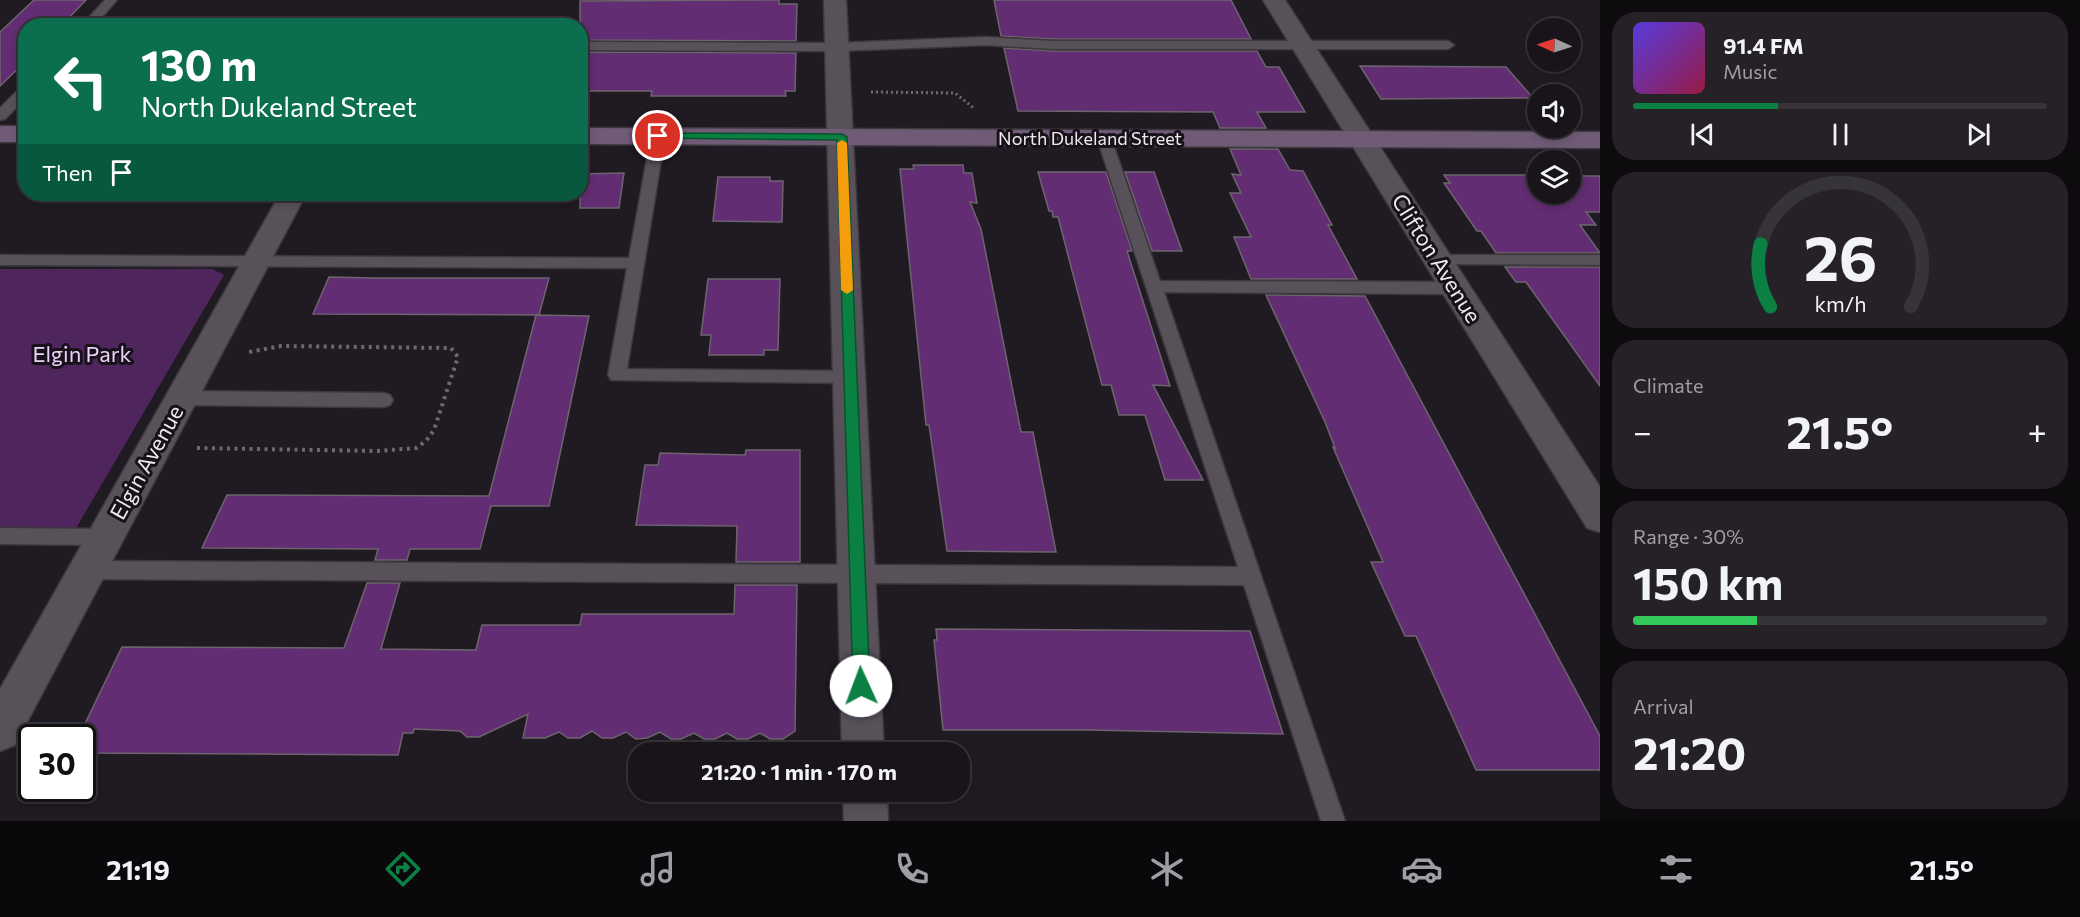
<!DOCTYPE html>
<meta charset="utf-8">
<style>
body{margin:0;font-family:Commissioner,sans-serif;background:#252127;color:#f1f3f6;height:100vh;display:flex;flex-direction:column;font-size:22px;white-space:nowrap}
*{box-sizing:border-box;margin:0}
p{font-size:20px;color:#9f9ea2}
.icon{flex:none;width:33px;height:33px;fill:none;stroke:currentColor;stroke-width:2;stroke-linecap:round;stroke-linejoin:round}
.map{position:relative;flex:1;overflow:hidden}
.sheet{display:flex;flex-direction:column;gap:12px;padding:12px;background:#0d0b0e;width:480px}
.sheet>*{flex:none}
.guide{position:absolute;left:18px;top:18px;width:570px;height:183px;border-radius:24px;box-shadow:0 3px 9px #0003,0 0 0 2px #363339;background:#0b6e4f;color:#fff;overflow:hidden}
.needle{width:39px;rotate:273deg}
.tools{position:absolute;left:1527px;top:18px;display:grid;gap:12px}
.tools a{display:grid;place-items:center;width:54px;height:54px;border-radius:50%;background:#18141a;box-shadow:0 3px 9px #0003,0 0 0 2px #363339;font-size:30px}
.speed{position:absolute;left:18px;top:724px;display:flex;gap:12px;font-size:30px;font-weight:700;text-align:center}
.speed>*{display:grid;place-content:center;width:78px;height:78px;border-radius:50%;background:#18141a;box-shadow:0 3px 9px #0003,0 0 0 2px #363339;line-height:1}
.speed .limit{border:3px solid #111;border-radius:9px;background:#fff;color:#111}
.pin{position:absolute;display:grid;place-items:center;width:51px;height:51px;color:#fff;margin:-26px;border:3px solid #fff;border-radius:50%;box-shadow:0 2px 6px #0007}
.me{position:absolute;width:66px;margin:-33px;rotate:358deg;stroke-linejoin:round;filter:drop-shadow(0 0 4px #0008)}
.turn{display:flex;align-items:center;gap:21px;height:126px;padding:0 24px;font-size:27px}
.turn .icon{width:78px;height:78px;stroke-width:2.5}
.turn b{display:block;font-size:42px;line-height:51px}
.then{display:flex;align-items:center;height:57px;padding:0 24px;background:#0003;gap:12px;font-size:22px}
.big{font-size:45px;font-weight:700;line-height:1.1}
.sheet .tile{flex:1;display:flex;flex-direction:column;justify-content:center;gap:9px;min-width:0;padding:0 21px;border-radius:24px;background:#252127}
.sheet .dial{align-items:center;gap:0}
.dial svg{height:156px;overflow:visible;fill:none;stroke:#363339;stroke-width:7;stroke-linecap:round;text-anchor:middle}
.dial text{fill:#f1f3f6;stroke:none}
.song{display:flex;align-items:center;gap:18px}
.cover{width:72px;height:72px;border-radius:9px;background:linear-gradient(135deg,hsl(250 70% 55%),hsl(340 70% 35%))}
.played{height:6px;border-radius:3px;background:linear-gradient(90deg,#0b8043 35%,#363339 35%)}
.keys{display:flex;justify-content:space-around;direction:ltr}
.heat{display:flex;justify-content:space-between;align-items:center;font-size:33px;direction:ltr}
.charge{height:9px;border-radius:4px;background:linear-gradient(90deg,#34c759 30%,#363339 0)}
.trip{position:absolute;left:628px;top:742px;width:342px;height:60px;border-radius:24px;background:#18141a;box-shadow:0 3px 9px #0003,0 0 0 2px #363339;font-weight:700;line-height:60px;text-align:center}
.tab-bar{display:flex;height:96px;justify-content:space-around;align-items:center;background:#0a080a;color:#9f9ea2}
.tab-bar .icon{width:42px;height:42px}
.tab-bar .selected{color:#0b8043}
.tab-bar b{font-size:27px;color:#f1f3f6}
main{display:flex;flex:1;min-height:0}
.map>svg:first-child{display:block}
</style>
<main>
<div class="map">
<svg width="1600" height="821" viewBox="0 0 1600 821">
<rect width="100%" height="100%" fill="#201a22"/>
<path fill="#4f255d" d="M0,269H212L224,275L75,530L0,529Z"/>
<g fill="#622d72" stroke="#6c656e" stroke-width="1.5">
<path d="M34,0H86L61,26H26V61L0,86V32Z"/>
<path d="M779,0V4H797L796,41L580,40V1Z"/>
<path d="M994,0H1231L1251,39H1052L1001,36Z"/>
<path d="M1004,48L1052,51H1257L1266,67H1279L1305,112H1257L1266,128H1220L1213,112L1018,111Z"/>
<path d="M580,52L796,53L795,91H785L786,96H651L652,91H580Z"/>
<path d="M1360,66L1506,67L1533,98L1381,99Z"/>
<path d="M1230,149H1278L1290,170L1303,171L1332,225H1328L1357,279H1251L1234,237H1251L1230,193H1241L1232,174L1241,175Z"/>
<path d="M913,165H963L964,173H972L977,203L970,202L981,229L1021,432H1033L1056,552L947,551L929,425H926L900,169H914Z"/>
<path d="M1038,172H1106L1132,251H1127L1170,386L1153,385L1203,480H1165L1145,415H1119L1111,385H1102L1058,217H1053L1052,211H1049Z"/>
<path d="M1125,172H1154L1182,251H1152Z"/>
<path d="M624,173L619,208H580V174Z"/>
<path d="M1444,175H1538V194H1570V176H1600V212H1586L1596,225H1580L1600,253H1496L1481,231H1477L1444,183H1450Z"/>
<path d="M718,177H770V181H783L782,222L713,221Z"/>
<path d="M1505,267H1600V386L1526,282H1516Z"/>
<path d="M329,277L373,278H549L539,315L313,314Z"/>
<path d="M708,279H780L778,350H764V355H709L711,335H701Z"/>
<path d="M1266,295L1365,296L1600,736V770H1476L1416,636H1405L1371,562H1383L1333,447L1335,448L1325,422Z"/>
<path d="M536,315L589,316L549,506H491L480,549H410L407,560H375L378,549L202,548L227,495L489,496Z"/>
<path d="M746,450H800V562H736L737,526L636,525L645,465H658L660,453L745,455Z"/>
<path d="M367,583H400L381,649L476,650L482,625H580L582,614H734L735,585H797L795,731L783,739H770L760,733L748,739H737L727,733L715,739H704L694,733L681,739H671L660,732L647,738L636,739L626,732L613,738H602L592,731L580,738H568L559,732L545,738H523L528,714L479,737H467L460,731L414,729L413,733H403L398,755L82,753V730L122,647L344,648Z"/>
<path d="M936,629L1250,631L1283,734L1089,730H943L934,640H937Z"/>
</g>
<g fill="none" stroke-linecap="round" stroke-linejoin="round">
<g stroke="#3c383d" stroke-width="3">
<g id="lane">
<path d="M105,0H117L94,26H81Z"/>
<path d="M986,37L1052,41H1448L1454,45L1448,49H1052L986,45L837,51L580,50V42L837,43Z"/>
<path d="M26,86V98L5,119L0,120V108L21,87Z"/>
<path d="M658,132L665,136L627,369L850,371L856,372L859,377L856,382L850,383L611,380L608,375L627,268L0,265V255L629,258L651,136Z"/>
<path d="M1104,134L1111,138L1160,281L1456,282L1462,284L1464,288L1462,292L1456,294L1164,292L1345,821H1321L1244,585L87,579L80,576L77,570L80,564L87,561L1238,567L1097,138Z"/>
<path d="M1438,255H1600V265L1432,264L1430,260Z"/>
<path d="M181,391L384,393L390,395L393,400L390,405L384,407L181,405L175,403L172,398L175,393Z"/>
<path d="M0,528L105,529L112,531L115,537L112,543L105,545L0,544Z"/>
</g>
</g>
<g stroke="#3c383d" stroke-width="3">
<g id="street">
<path d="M824,0H846L884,753H842Z"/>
<path d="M1263,0H1285L1600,487V532L1587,528Z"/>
<path d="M280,194H306L15,745L0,751V689Z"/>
<path d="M843,792H887L888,821H844Z"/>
</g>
</g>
<g stroke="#3c383d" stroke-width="3">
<g id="secondary">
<rect x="0" y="126" width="26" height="16"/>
<path d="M580,128L1600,132V148L580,144Z"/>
</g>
</g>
<path stroke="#6e6970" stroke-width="3" stroke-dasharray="2 3" stroke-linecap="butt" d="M871,92L955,93L975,109"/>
<path stroke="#6e6970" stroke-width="4" stroke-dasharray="3 4.5" stroke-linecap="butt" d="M197,448L377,451L416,448L426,441L434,430L458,357L451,348L281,346L249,352"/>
<use href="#lane" fill="#58515a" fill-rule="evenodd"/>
<use href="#street" fill="#58515a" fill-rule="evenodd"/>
<use href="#secondary" fill="#6f5b75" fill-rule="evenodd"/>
</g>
<path fill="#0b8043" stroke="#07532c" stroke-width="1.5" d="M658,133L842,134L847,137L870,686L867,692L861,694L855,692L853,686L837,140L654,138L653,136Z"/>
<path fill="#f59e0b" d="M842,140L847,143L853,290L847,294L841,290L837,143Z"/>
<g text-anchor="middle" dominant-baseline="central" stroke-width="6" stroke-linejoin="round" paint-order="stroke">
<g font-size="18" fill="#ede9ee" stroke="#171119">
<text x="1090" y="138">North Dukeland Street</text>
</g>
<g font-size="22" fill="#ede9ee" stroke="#171119">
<text transform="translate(1437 258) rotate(58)">Clifton Avenue</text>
<text transform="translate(146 462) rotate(-61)">Elgin Avenue</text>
</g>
<g font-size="22" fill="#edd0f7" stroke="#171119">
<text x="82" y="353">Elgin Park</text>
</g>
</g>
</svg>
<div class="tools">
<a><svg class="needle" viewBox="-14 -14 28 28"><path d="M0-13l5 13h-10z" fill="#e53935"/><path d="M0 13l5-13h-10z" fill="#9f9ea2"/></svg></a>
<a><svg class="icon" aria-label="sound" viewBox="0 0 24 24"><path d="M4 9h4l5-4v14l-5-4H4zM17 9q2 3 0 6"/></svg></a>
<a><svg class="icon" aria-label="layers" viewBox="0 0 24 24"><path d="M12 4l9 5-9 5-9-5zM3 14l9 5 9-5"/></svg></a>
</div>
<div class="speed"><div class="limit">30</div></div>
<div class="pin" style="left:658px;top:136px;background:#d93025"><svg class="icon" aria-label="arrive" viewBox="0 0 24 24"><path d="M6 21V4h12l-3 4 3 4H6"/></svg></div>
<svg class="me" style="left:861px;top:686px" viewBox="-20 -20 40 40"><circle r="19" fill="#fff"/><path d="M0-13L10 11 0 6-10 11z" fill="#0b8043"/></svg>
<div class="trip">21:20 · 1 min · 170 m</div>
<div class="guide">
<div class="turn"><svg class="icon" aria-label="left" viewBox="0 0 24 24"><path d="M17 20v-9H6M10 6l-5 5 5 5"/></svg><div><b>130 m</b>North Dukeland Street</div></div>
<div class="then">Then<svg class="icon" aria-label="arrive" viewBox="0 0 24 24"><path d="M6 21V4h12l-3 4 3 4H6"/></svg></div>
</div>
</div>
<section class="sheet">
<div class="tile">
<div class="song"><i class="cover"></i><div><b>91.4 FM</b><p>Music</p></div></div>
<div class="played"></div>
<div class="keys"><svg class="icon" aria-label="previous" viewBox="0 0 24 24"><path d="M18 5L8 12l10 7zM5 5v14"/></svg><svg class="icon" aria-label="pause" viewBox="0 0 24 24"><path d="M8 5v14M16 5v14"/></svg><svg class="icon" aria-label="next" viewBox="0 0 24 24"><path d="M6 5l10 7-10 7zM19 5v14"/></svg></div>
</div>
<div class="tile dial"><svg viewBox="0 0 100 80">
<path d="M14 69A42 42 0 1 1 86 69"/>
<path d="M14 69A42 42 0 0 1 9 37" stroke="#0b8043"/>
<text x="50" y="56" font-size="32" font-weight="700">26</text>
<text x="50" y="72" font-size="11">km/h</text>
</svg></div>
<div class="tile"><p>Climate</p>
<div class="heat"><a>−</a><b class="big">21.5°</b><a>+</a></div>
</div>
<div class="tile"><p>Range · 30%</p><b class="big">150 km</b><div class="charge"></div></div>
<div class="tile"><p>Arrival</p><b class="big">21:20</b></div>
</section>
</main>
<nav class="tab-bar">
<b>21:19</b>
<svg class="icon selected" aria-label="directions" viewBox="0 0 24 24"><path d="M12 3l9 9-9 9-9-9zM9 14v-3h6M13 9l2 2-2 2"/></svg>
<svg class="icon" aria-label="music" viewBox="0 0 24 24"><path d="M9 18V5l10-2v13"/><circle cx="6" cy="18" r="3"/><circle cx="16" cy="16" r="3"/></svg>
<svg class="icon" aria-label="phone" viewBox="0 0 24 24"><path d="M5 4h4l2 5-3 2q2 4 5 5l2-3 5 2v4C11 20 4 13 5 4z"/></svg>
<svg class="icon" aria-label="climate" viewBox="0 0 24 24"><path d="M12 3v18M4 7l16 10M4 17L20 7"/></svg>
<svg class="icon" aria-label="car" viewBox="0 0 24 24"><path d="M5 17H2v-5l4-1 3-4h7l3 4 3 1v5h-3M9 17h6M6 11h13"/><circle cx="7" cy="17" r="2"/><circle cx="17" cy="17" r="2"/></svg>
<svg class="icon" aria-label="filters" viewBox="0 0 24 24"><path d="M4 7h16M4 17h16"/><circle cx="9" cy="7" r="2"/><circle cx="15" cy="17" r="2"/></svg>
<b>21.5°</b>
</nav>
